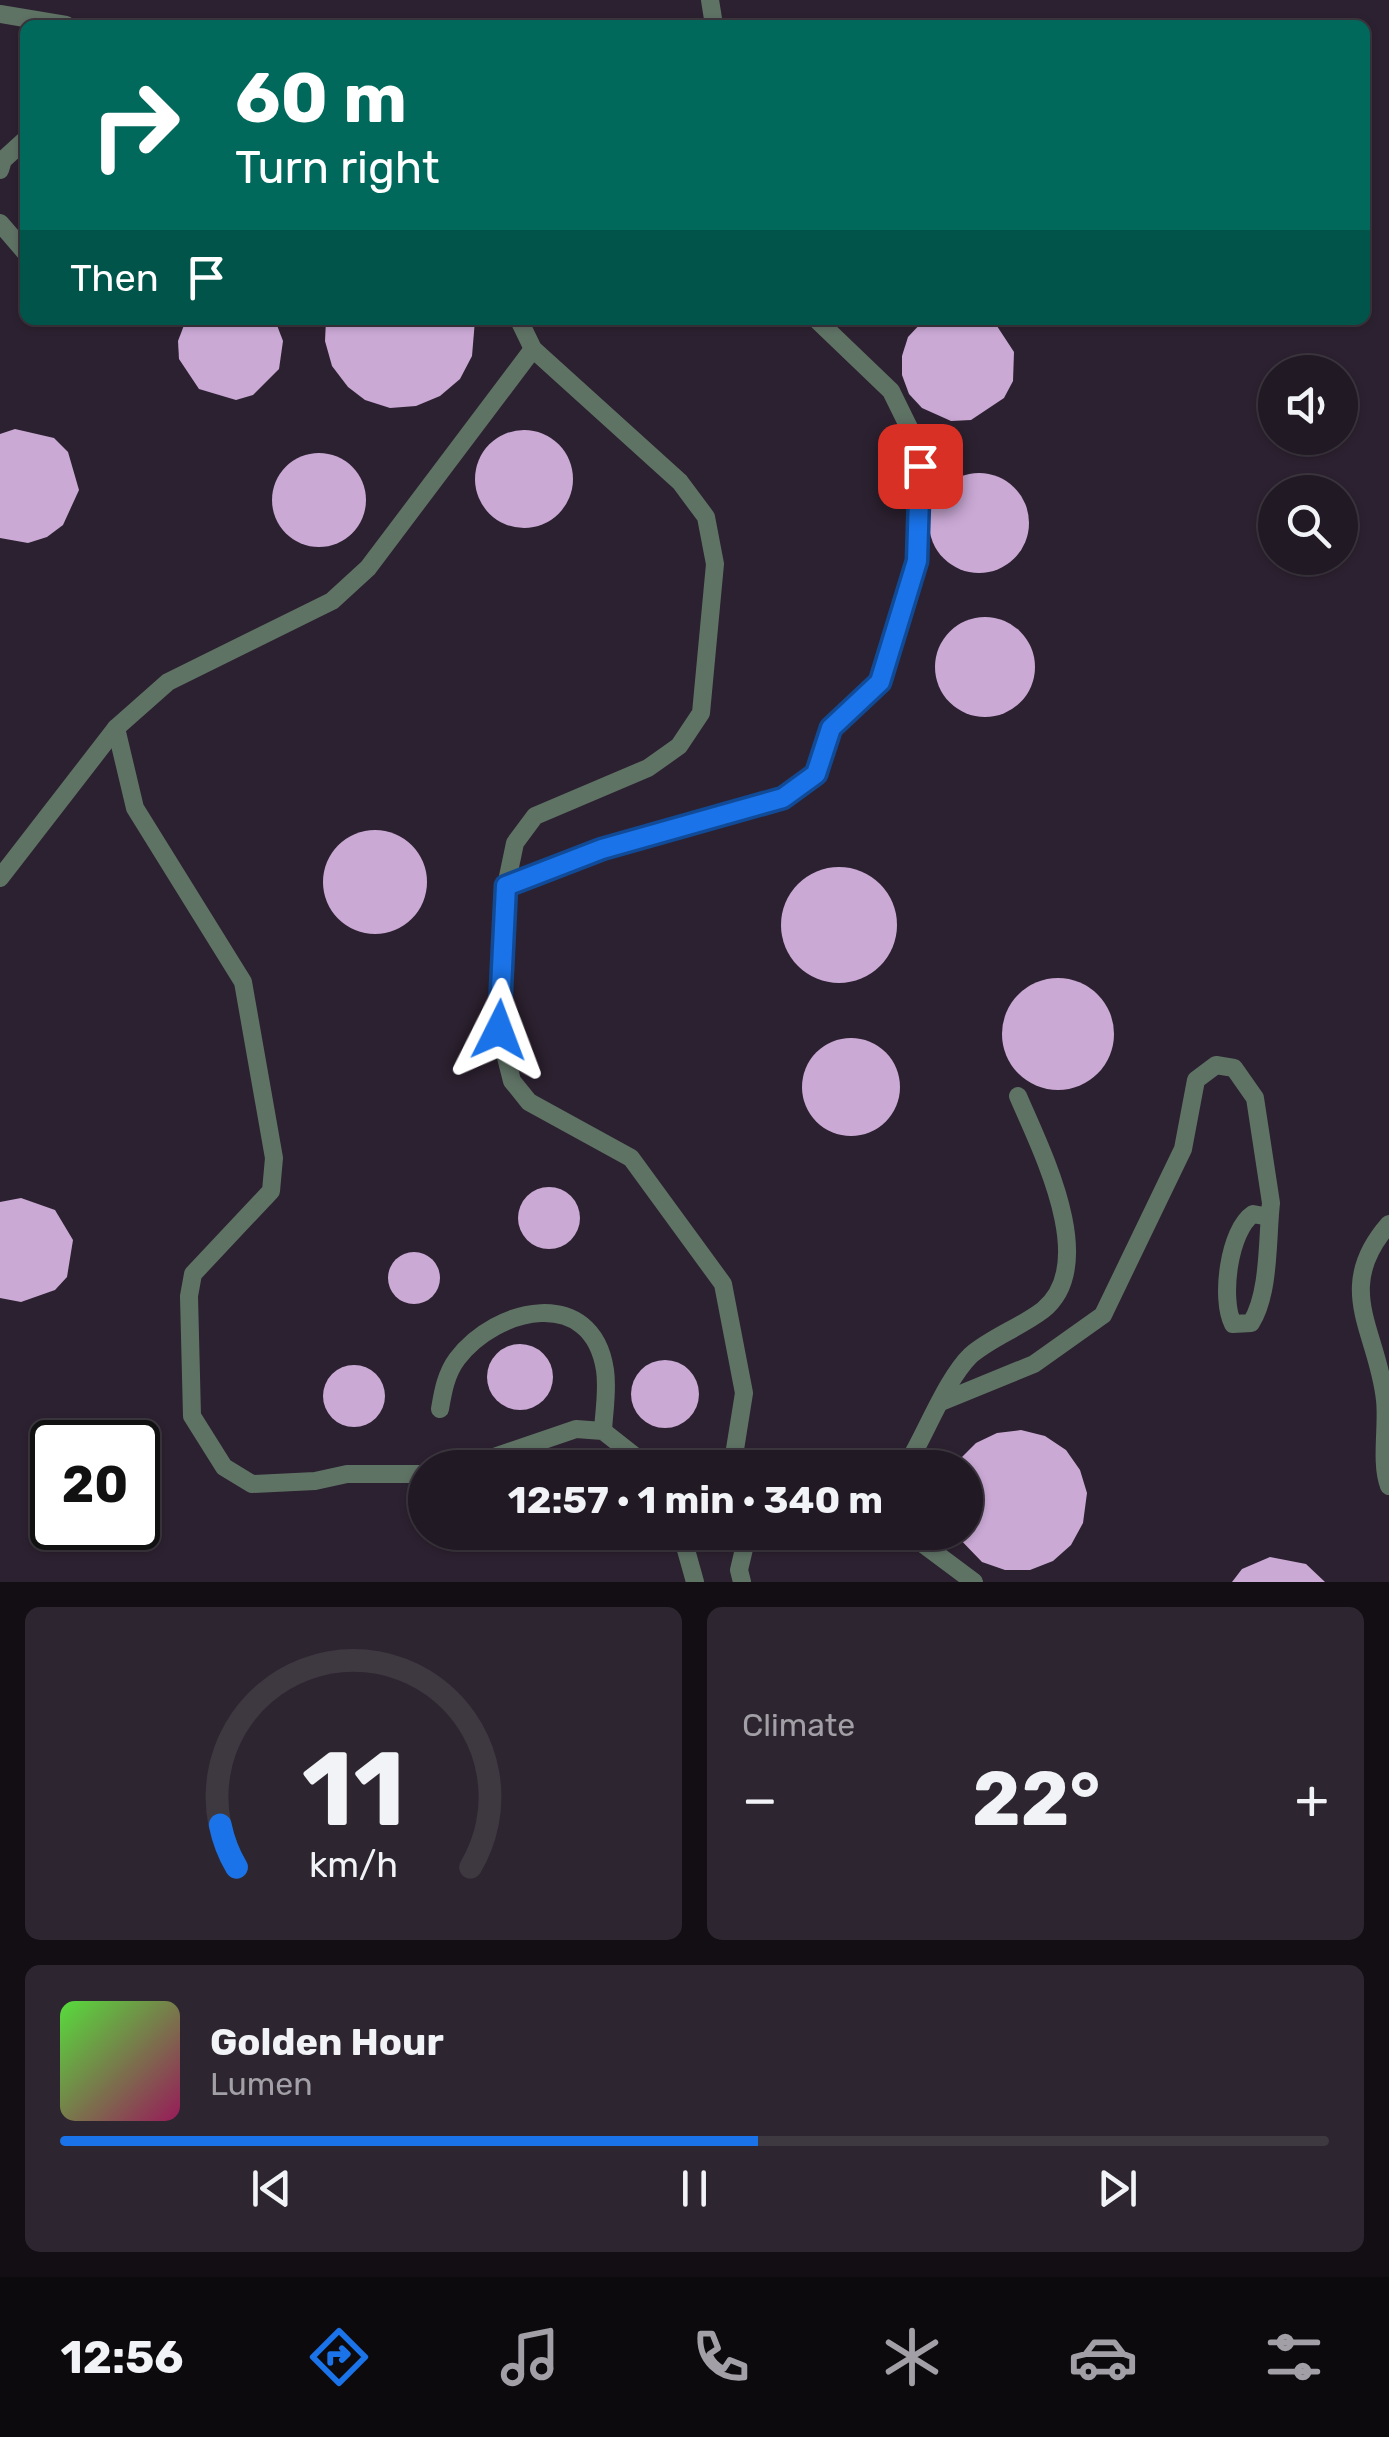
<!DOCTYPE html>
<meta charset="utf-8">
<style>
body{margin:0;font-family:Rubik,sans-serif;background:#2d2631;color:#f1f3f6;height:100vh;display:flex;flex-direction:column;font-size:38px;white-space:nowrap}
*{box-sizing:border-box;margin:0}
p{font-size:32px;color:#a2a0a6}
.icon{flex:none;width:55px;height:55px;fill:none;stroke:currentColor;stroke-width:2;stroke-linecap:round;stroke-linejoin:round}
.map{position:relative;height:1582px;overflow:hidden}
.details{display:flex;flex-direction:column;gap:25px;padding:25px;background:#120e14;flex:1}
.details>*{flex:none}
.top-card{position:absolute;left:20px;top:20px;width:1350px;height:305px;border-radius:15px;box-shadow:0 2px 8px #0004,0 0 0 2px #3e3841;background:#00695c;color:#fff;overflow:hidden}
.buttons{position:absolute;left:1258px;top:355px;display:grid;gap:20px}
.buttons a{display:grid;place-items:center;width:100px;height:100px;border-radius:50%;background:#211924;box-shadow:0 2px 8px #0004,0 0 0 2px #3e3841;font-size:50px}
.speed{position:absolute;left:30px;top:1420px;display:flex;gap:20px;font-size:50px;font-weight:700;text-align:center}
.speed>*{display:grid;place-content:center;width:130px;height:130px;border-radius:50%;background:#211924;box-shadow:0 2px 8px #0004,0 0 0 2px #3e3841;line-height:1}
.speed .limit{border:5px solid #111;border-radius:15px;background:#fff;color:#111}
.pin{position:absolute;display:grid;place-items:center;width:85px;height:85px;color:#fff;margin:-42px;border-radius:20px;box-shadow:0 5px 15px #0006}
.me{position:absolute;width:110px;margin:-55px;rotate:3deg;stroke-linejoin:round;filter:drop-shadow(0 0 8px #0008)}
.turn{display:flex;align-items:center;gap:35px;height:210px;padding:0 50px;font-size:45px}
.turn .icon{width:130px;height:130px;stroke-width:2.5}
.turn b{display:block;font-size:70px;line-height:85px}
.then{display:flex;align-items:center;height:95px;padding:0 50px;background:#0003;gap:20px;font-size:38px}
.big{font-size:75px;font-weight:700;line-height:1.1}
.details .tile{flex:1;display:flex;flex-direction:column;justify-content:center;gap:15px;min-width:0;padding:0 35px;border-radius:15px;background:#2d2631}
.details .dial{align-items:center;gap:0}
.dial svg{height:260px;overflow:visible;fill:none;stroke:#3e3841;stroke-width:7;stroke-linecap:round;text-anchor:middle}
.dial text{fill:#f1f3f6;stroke:none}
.song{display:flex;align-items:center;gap:30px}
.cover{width:120px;height:120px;border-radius:15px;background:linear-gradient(135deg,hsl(110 70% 55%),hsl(330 70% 35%))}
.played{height:10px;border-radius:5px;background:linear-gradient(90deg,#1a73e8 55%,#3e3841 55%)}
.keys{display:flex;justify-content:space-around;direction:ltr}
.heat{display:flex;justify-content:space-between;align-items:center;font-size:55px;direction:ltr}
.details .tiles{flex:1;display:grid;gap:25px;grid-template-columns:1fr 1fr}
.tile:last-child{grid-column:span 2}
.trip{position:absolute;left:408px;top:1450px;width:575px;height:100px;border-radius:50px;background:#211924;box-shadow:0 2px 8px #0004,0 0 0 2px #3e3841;font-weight:700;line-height:100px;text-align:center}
.dock{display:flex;height:160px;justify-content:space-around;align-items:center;background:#0d0a0e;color:#a2a0a6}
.dock .icon{width:70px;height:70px}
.dock .current{color:#1a73e8}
.dock b{font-size:45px;color:#f1f3f6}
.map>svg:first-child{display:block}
</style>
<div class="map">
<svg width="1389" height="1582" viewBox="0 0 1389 1582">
<rect width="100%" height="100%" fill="#2c2130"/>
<g fill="#caa9d5">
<path d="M186,320H275L283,341L279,369L253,395L236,400L199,389L179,359L178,341Z"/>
<path d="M326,320H475L472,356L460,379L440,396L416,406L390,408L365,400L348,387L332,366L325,341Z"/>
<path d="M993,320L1014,352L1013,381L1004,398L971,420L951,421L922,408L909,394L902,375V356L908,337L924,320Z"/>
<path d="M15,429L54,438L68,452L79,490L63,525L47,537L28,543L0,538V434Z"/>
<circle cx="524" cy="479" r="49"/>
<circle cx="319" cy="500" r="47"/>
<circle cx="979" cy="523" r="50"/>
<circle cx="985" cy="667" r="50"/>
<circle cx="375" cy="882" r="52"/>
<circle cx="839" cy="925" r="58"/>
<circle cx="1058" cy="1034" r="56"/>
<circle cx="851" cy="1087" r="49"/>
<circle cx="549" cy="1218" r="31"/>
<path d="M21,1198L55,1210L73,1240L67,1277L55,1290L21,1302L0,1298V1202Z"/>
<circle cx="414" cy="1278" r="26"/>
<circle cx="520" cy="1377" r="33"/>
<circle cx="665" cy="1394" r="34"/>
<circle cx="354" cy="1396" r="31"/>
<path d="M1021,1430L1045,1436L1066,1450L1080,1470L1087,1493L1083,1523L1071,1545L1053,1561L1030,1570H1005L982,1562L953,1532H965V1468H951L976,1443L997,1433Z"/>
<path d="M1270,1557L1306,1564L1325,1582H1232L1242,1569Z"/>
</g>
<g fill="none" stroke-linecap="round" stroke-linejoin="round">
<g stroke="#5f7365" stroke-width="18">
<path d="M710,0L714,25"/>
<path d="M0,14L66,25"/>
<path d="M0,170L3,160L25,140"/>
<path d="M0,223L25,252"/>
<path d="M519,320L533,349L680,482L706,517L715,564L701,713L679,746L648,768L535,816L515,843L506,886L499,1030L512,1081L529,1102L631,1158L723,1284L744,1393L732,1468"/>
<path d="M116,728L135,808L243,982L274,1158L271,1191L193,1274L189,1296L192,1416L224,1467L252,1484L315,1481L347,1474H425"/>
<path d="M0,878L116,728L168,682L332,601L368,568L533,349"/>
<path d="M506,886L602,849L783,797L816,774L831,728L880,682L917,561L923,485L918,446L891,391L817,320"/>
<path d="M1389,1224C1332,1289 1378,1331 1385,1400C1388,1426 1380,1462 1389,1486"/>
<path d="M941,1402L1034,1364L1103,1315L1183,1149L1196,1080L1216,1065L1234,1068L1255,1098L1271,1203C1267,1238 1270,1293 1251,1323L1233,1324C1220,1299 1229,1230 1253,1214L1269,1217"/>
<path d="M440,1409C443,1391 446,1374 457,1359C496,1307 592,1285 605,1370C608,1390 604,1411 603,1431"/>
<path d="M462,1468L576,1429L603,1431L650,1468"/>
<path d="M905,1468C925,1436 946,1379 971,1355C992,1337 1021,1327 1043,1310C1100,1264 1041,1150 1018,1096"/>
<path d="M681,1532L695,1582"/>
<path d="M907,1532L974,1582"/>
<path d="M742,1582L739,1570L748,1532"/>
</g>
</g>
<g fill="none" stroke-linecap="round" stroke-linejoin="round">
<g stroke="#114b97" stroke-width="25">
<path id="route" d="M499,1030L506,886L602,849L783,798L816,774L831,728L880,682L917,561L920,466"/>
</g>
<use href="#route" stroke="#1a73e8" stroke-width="18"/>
</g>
</svg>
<div class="buttons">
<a><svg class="icon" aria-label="sound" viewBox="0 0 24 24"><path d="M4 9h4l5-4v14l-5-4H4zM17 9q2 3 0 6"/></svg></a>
<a><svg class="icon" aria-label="search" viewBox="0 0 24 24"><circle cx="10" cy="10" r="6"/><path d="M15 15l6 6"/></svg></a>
</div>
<div class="speed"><div class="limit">20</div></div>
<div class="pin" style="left:920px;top:466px;background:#d93025"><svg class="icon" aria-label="arrive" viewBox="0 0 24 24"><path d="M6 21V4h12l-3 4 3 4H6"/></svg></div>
<svg class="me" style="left:499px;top:1030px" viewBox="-20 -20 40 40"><path d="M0-17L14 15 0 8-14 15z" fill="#1a73e8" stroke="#fff" stroke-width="4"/></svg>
<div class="trip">12:57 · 1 min · 340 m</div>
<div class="top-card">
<div class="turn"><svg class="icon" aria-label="right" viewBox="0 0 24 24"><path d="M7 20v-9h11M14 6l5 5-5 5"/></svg><div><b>60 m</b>Turn right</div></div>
<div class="then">Then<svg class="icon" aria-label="arrive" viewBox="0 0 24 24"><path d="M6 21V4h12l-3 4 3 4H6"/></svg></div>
</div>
</div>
<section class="details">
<div class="tiles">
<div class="tile dial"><svg viewBox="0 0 100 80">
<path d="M14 69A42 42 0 1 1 86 69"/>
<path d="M14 69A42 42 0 0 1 9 56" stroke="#1a73e8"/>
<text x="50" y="56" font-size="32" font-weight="700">11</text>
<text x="50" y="72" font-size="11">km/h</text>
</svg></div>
<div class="tile"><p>Climate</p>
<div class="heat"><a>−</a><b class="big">22°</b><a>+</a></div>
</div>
<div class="tile">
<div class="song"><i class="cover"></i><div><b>Golden Hour</b><p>Lumen</p></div></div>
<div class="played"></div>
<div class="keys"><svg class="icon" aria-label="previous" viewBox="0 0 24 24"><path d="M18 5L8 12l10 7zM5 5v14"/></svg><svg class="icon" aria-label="pause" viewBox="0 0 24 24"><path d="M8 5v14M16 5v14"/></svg><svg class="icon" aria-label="next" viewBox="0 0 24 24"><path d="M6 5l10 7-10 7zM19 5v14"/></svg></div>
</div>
</div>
</section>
<nav class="dock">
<b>12:56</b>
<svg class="icon current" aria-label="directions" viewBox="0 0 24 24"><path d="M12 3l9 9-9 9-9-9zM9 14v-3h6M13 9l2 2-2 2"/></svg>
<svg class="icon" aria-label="music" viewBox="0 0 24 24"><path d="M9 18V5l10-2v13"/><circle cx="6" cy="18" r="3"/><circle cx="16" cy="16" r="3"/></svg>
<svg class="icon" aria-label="phone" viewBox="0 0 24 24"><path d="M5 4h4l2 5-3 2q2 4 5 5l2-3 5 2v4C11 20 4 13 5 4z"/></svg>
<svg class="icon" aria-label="climate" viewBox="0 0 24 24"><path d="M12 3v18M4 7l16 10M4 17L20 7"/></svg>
<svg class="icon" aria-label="car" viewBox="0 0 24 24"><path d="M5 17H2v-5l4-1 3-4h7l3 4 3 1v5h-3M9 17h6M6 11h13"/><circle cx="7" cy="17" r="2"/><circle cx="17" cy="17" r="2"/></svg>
<svg class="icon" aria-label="filters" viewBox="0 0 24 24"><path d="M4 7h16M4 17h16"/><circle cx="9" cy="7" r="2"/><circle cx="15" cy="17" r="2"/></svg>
</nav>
